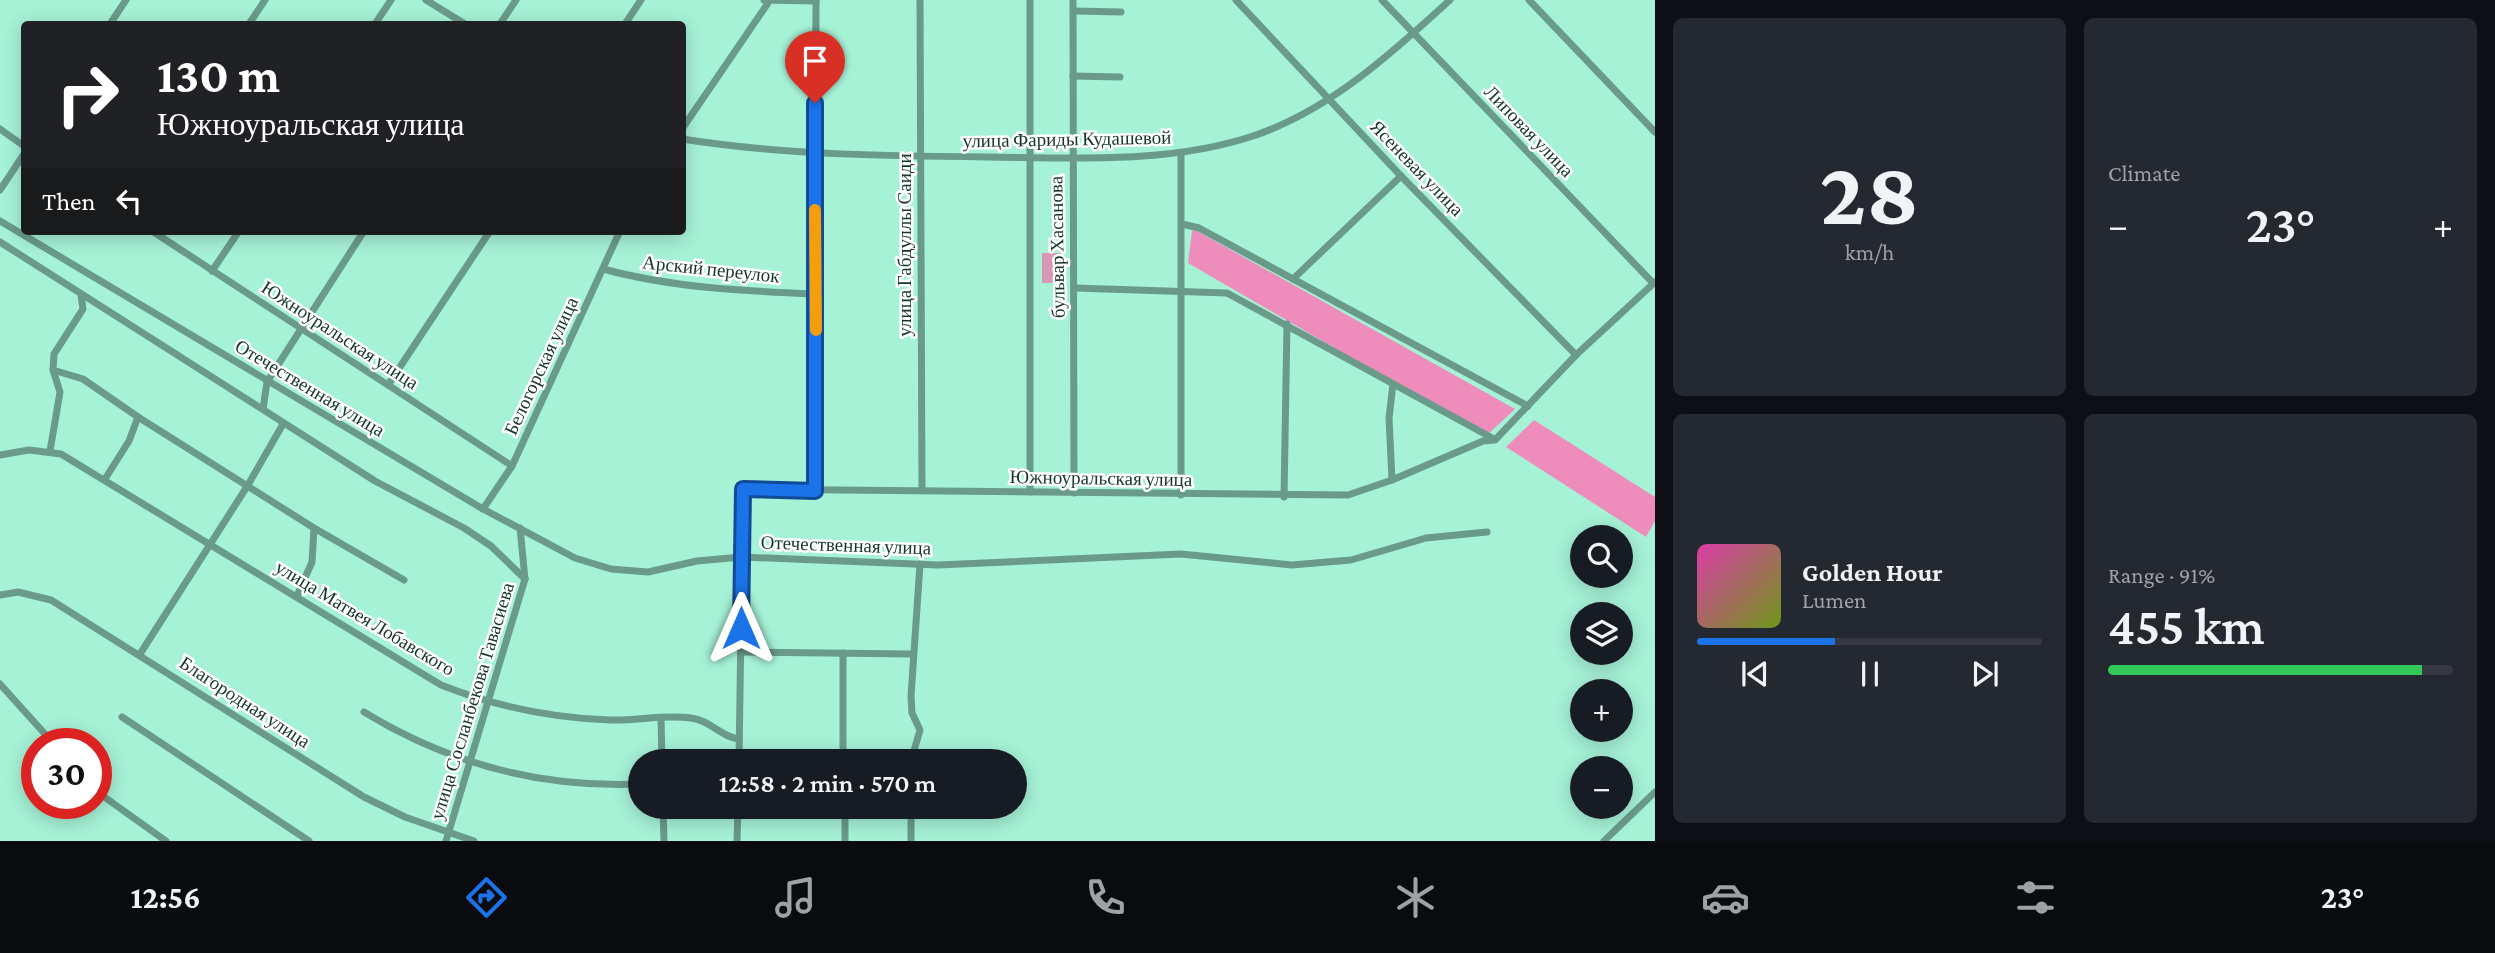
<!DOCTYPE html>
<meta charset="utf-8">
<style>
body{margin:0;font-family:"Crimson Pro",serif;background:#242831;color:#f1f3f6;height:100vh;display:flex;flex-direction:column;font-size:26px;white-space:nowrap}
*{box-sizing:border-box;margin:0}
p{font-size:23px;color:#9ea1a6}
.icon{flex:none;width:38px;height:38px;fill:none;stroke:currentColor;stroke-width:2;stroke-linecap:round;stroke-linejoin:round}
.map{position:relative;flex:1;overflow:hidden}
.sheet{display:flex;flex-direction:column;gap:18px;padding:18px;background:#0d0f14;width:840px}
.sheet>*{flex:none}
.top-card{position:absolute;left:21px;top:21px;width:665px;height:214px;border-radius:7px;box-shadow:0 4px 18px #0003;background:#202124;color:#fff;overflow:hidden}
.controls{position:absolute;left:1570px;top:525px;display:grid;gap:14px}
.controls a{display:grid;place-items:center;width:63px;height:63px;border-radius:50%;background:#171b24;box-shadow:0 4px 18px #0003;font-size:35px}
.speed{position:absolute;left:21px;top:728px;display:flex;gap:14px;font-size:35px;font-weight:700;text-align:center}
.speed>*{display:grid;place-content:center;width:91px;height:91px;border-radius:50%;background:#171b24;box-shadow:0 4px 18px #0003;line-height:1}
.speed .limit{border:10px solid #d22;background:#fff;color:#111}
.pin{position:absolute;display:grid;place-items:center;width:60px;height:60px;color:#fff;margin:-72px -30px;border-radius:50% 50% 50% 0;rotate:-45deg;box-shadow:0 0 7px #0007}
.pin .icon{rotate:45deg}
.me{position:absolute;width:77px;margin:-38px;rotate:0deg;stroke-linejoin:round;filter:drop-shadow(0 0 5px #0008)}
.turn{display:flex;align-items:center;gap:24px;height:147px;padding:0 21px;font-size:32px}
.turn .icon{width:91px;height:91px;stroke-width:2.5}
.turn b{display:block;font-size:49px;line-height:60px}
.then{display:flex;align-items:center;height:66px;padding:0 21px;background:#0003;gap:14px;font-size:26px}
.big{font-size:52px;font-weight:600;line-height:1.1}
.sheet .card{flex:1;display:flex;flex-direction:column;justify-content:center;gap:10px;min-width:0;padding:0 24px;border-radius:10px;background:#242831}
.sheet .dial{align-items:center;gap:0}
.dial b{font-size:91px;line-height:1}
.song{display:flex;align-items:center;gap:21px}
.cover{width:84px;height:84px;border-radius:10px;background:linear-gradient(135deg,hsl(320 70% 55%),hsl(80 70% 35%))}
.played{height:7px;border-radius:4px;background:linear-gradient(90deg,#1a73e8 40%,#363941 40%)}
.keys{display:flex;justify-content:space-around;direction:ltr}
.heat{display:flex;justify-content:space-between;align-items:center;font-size:38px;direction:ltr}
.charge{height:10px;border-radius:5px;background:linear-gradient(90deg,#34c759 91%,#363941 0)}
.sheet .tiles{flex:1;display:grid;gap:18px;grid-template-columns:repeat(2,1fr)}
.trip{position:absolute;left:628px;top:749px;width:399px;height:70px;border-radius:35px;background:#171b24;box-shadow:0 4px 18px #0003;font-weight:600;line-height:70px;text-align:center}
.dock{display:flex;height:112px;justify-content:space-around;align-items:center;background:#090b0e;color:#9ea1a6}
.dock .icon{width:49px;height:49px}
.dock .current{color:#1a73e8}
.dock b{font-size:32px;color:#f1f3f6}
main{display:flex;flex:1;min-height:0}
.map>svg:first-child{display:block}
</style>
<main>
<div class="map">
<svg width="1655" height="841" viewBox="0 0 1655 841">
<rect width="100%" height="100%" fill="#a6f2d7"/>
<rect fill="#d898b5" x="1042" y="253" width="20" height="30"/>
<g fill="#ee8cbb">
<path d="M1192,231H1197L1515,409L1486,436L1188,263Z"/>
<path d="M1534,420L1655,497V521L1646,537L1506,447Z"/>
</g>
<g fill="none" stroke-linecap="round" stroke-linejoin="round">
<g stroke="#6a9b8a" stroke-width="7">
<path d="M426,0L465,24"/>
<path d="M764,0L816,1"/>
<path d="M920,0L922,490"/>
<path d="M1073,0C1072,164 1075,329 1074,493"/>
<path d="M1236,0L1401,176L1576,355"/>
<path d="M1382,0L1653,283"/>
<path d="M1529,0L1655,132"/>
<path d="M1073,11L1121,12"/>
<path d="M110,24L126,0"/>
<path d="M249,24L265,0"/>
<path d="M375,24L391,0"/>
<path d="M500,24L516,0"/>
<path d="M625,24L641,0"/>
<path d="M1073,76L1120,77"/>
<path d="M0,129L24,146"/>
<path d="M682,129L768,3"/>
<path d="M682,139C784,155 885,156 988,157C1077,158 1171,164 1256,135C1331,109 1392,53 1450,0"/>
<path d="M0,190L24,154"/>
<path d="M0,221L483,509L575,558L611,569L648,572L697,561L741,557L938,565L1181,554L1292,565L1351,560L1426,538L1487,532"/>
<path d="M1182,224L1199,228L1528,406"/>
<path d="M152,231L512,466"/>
<path d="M0,242L375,481L464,528L491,546L525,579"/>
<path d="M603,269C673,288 744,291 816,294"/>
<path d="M212,271L239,231"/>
<path d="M1293,279L1401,176"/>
<path d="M1075,288L1227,293L1494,439"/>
<path d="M81,295L83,309L54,354L53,370L83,379L138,417L314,528L312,562L297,596"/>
<path d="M388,385L490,231"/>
<path d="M263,409L267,382L364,231"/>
<path d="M50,451L60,392L53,370"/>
<path d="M0,455L29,450L61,454L441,685C494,706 553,718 610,720C637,721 664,714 691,718C710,720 721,737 739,739"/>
<path d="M105,479L129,441L138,417"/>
<path d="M1392,480L1389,418L1393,384"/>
<path d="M815,491L816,0"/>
<path d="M1030,492V0"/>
<path d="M1181,495V153"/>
<path d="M1284,497L1287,324"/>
<path d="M483,509L512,466L620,231"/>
<path d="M314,528L404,580"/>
<path d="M0,595L18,592L51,600L364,797L405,817L474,841"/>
<path d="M741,652L911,654"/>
<path d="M140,654L248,485L283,424"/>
<path d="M0,684L54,744"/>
<path d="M364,712C449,764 541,788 640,784"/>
<path d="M122,717L309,841"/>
<path d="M661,718L662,761"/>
<path d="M739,761L743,489L1348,495L1392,480L1483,441L1495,440L1576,355L1655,282"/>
<path d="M843,761V653"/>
<path d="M911,761L920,730L912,713L911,696L920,564"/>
<path d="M96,791L166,841"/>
<path d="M663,807L664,841"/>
<path d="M845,807V841"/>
<path d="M911,807V841"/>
<path d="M446,841L525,579L520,528"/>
<path d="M737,841L738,807"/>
<path d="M1604,841L1655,792"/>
</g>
</g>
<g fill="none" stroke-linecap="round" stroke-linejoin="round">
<g stroke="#114b97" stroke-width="18">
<path id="route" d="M741,628L743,489L815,491V103"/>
</g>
<use href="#route" stroke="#1a73e8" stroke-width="12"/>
<path stroke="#f59e0b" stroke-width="12" d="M815,210L816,330"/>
</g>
<g text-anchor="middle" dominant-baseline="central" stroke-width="5" stroke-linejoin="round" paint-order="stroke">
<g font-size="19" fill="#16352b" stroke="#fff">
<text transform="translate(1529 131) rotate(46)">Липовая улица</text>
<text transform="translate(1067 139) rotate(-1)">улица Фариды Кудашевой</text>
<text transform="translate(1417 168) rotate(46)">Ясеневая улица</text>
<text transform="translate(904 245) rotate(-90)">улица Габдуллы Саиди</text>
<text transform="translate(1057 247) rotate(-91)">бульвар Хасанова</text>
<text transform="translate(711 269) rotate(6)">Арский переулок</text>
<text transform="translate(340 335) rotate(33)">Южноуральская улица</text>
<text transform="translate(541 366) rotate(-65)">Белогорская улица</text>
<text transform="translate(310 388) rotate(31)">Отечественная улица</text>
<text transform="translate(1101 478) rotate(1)">Южноуральская улица</text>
<text transform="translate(846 545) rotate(2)">Отечественная улица</text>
<text transform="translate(365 618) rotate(31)">улица Матвея Лобавского</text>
<text transform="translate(472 701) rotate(-73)">улица Сосланбекова Тавасиева</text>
<text transform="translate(245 702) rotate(33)">Благородная улица</text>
</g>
</g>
</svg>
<div class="controls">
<a><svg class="icon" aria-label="search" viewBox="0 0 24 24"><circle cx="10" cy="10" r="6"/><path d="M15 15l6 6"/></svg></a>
<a><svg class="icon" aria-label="layers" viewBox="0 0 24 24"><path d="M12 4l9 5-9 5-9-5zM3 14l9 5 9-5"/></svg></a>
<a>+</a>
<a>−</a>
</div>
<div class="speed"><div class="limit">30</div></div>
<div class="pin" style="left:815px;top:103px;background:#d93025"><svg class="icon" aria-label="arrive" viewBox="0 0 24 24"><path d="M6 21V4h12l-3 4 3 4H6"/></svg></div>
<svg class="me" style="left:741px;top:628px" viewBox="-20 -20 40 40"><path d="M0-17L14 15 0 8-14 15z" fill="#1a73e8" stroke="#fff" stroke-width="4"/></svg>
<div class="trip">12:58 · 2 min · 570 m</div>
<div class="top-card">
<div class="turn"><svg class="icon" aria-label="right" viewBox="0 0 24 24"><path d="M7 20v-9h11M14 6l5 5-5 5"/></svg><div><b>130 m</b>Южноуральская улица</div></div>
<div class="then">Then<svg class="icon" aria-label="left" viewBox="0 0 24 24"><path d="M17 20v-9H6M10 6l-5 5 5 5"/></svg></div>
</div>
</div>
<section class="sheet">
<div class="tiles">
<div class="card dial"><b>28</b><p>km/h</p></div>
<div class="card"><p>Climate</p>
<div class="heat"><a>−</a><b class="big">23°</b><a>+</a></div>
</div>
<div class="card">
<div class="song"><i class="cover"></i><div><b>Golden Hour</b><p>Lumen</p></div></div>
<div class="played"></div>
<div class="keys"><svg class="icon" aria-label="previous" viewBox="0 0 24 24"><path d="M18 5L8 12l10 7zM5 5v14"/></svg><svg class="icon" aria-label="pause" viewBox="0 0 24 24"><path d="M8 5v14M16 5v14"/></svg><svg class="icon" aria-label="next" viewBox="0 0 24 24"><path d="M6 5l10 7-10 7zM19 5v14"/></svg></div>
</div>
<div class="card"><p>Range · 91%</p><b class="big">455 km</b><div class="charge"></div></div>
</div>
</section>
</main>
<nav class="dock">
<b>12:56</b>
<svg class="icon current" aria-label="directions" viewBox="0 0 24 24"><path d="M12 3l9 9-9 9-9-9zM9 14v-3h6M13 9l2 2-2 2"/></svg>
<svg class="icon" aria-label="music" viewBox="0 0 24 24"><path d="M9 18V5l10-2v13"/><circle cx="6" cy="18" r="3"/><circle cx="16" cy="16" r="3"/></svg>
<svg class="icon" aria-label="phone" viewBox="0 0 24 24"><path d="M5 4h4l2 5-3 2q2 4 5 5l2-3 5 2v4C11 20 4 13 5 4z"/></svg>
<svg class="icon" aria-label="climate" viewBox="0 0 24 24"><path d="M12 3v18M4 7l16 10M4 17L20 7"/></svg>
<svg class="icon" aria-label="car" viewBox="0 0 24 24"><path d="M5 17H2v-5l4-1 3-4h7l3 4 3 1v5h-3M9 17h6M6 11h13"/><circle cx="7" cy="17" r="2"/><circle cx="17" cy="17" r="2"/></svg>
<svg class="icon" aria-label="filters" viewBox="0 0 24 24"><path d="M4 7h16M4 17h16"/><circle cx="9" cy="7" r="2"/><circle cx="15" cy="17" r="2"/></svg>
<b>23°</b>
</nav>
